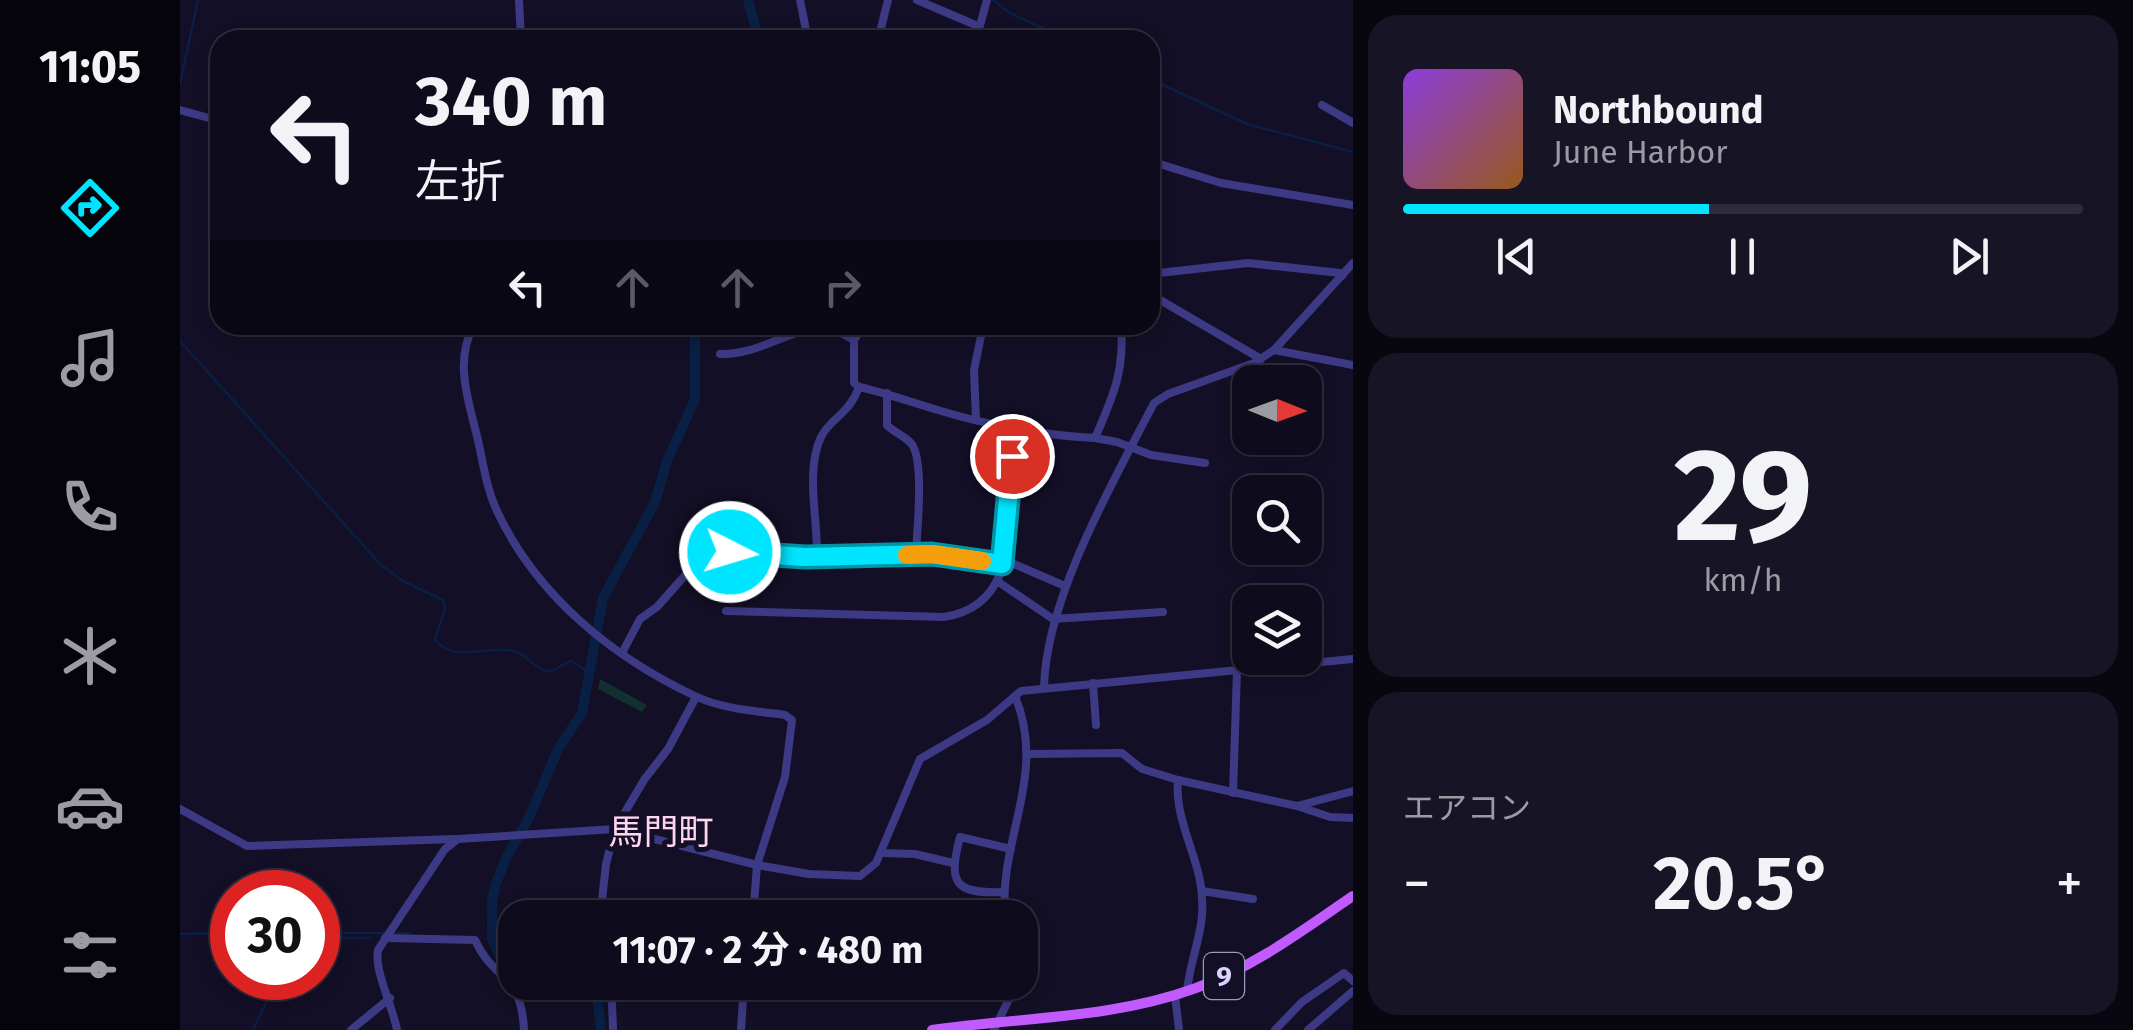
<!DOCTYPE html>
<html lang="ja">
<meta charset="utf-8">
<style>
body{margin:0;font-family:"Fira Sans","Noto Sans JP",sans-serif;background:#171425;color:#f1f3f6;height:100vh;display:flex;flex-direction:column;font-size:38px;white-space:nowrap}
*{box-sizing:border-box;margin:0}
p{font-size:32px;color:#9b9ba3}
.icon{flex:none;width:55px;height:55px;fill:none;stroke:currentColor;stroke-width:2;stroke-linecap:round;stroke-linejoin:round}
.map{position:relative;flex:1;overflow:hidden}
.sheet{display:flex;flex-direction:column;gap:15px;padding:15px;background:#08060f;width:780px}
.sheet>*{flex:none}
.banner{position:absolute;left:30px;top:30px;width:950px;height:305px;border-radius:30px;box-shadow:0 5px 15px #0003,0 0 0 2px #2e2b3b;background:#0e0b1c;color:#f1f3f6;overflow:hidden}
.needle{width:65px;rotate:91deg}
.buttons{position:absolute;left:1052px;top:365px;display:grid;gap:20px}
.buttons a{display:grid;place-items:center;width:90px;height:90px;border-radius:20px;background:#0e0b1c;box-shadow:0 5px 15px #0003,0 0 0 2px #2e2b3b;font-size:50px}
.speed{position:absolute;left:30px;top:870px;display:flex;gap:20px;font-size:50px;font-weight:700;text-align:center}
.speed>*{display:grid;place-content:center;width:130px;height:130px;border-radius:50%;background:#0e0b1c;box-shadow:0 5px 15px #0003,0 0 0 2px #2e2b3b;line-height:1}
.speed .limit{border:15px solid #d22;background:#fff;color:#111}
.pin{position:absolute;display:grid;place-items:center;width:85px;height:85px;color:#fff;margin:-42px;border:5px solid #fff;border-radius:50%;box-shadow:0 2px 10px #0007}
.me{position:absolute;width:110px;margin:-55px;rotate:95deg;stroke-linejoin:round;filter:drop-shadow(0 0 8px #0008)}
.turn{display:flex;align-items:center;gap:35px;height:210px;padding:0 40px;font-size:45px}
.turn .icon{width:130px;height:130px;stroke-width:2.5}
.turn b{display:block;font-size:70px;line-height:85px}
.lanes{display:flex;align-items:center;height:95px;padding:0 40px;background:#0003;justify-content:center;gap:50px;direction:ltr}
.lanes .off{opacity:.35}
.big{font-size:75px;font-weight:700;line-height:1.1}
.sheet .widget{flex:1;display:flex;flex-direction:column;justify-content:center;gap:15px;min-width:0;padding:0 35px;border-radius:30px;background:#171425}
.sheet .dial{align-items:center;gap:0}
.dial b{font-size:130px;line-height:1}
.song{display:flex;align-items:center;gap:30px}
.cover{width:120px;height:120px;border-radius:15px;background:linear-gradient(135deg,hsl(270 70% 55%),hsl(30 70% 35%))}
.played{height:10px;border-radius:5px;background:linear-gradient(90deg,#00e5ff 45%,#2e2b3b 45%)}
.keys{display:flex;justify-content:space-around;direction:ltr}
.heat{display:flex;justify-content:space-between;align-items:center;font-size:55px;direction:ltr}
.trip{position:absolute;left:318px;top:900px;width:540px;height:100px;border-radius:30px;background:#0e0b1c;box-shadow:0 5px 15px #0003,0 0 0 2px #2e2b3b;font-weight:700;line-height:100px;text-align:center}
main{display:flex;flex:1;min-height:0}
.tab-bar{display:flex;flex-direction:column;width:180px;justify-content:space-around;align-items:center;background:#06040b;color:#9b9ba3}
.tab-bar .icon{width:70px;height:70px}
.tab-bar .selected{color:#00e5ff}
.tab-bar b{font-size:45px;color:#f1f3f6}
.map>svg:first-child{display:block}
</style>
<main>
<nav class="tab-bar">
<b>11:05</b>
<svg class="icon selected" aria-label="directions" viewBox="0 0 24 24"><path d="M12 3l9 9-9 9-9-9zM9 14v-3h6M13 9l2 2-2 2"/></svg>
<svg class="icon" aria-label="music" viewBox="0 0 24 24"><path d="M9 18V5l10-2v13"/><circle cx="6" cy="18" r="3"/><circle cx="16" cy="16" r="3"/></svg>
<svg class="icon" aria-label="phone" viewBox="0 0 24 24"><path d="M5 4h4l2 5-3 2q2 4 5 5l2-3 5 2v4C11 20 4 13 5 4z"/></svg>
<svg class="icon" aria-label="climate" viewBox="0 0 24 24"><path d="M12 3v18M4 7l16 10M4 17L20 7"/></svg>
<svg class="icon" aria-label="car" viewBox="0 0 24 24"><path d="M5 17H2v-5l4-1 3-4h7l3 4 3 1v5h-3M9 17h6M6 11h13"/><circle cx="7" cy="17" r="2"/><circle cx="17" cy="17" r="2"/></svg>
<svg class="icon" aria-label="filters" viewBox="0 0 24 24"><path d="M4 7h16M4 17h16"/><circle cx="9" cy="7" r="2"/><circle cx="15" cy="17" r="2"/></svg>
</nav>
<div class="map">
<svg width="1173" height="1030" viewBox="0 0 1173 1030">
<rect width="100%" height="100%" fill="#130f26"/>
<path fill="#12302f" d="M420,679L467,705L462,712L418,689Z"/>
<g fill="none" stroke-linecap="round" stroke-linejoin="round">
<g stroke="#0a1f44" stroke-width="2.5">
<path d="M813,0L830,13L888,40"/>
<path d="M970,79L1067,124L1173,152"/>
<path d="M0,84L18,0"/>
<path d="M0,341L200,564L223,581L263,600L265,608L255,640C276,665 309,643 337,652C348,656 359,673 371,671C379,669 384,662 392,661L409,673"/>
<path d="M138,933H230"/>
<path d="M0,934L52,933"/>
<path d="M138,938H190"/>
<path d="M73,1030L98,978"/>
</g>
<g stroke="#0a1f44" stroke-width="10">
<path d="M568,0L579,40"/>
<path d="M335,967L319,955L312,938V900L316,883L327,856L348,820L378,749L402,713L423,598L475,502L487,461L515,399V325"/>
<path d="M410,982L417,996L421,1030"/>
</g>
<g stroke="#3d3a85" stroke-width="8">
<path d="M339,0L341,40"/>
<path d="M620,0L628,40"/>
<path d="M737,0L798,26"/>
<path d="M698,40L708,0"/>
<path d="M796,40L807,0"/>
<path d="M1142,105L1173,123"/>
<path d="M0,110L40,121"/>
<path d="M970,161L1041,183L1173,205"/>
<path d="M970,274L1068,263L1160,273L1162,276"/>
<path d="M970,294L1081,359"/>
<path d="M294,325C274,361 288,399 297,436C303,461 306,488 317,511C356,595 432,657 515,696C542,709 575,711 605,715L612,720L605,777L577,865L573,918"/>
<path d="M646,325L674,340"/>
<path d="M941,325C945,371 933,396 915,438L937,442L971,455L1025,463"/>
<path d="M1094,350L1173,365"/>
<path d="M540,354C573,355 597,337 629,329L631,325"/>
<path d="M679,387C707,393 733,403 761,411C811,426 862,435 915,438"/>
<path d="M707,393V425C714,433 728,437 733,446C744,467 737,529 736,554"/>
<path d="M796,420L794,370L801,336L797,325"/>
<path d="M637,556C638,520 625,471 641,437C651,417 669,415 679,387L674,383V340L685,325"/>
<path d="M817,581L873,619L983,612"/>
<path d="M546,611L764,617C790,613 810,599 820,574L835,428"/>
<path d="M442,653L460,619L477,607L523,555L531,551L625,557L752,554L834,564L885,586"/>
<path d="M913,683L916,725"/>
<path d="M864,687C866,598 933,482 974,403L988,394L1074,363L1094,350L1173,263"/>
<path d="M849,754L942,753L962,769L998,780L1117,806L1150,817L1173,818"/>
<path d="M998,780C994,821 1020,857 1022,897C1025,930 1010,959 1007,991"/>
<path d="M1053,793L1057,671"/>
<path d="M1117,806L1173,791"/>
<path d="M0,809L67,846L275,839"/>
<path d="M701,853L735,854L773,863"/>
<path d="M1022,891L1073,899"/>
<path d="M823,892C774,894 768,883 780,837L831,849"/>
<path d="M420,918L426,864L435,829L464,780L488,749L516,697"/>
<path d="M801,918L824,915"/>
<path d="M825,918C818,838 868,777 835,696"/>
<path d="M205,938L295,940C314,982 341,971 344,1030"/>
<path d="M323,973L335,957"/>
<path d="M424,982L432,1002L433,1030"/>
<path d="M995,995L999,1030"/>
<path d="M171,1030L210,998"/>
<path d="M217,1030C213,1007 194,971 198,950L265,849L278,839L435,829L577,865L629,874L680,876L696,863L740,759L807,720L841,691L1173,659"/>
<path d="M561,1030L564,982"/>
<path d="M814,1030L828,1001L830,982"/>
<path d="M1095,1030L1122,1002L1164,973L1173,981"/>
<path d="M1128,1030L1173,991"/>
</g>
<path stroke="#c25bff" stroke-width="10" d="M752,1030C840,1017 932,1019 1016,988C1074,967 1123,930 1173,896"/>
</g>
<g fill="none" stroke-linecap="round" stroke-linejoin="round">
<g stroke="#0095a6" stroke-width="25">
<path id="route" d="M550,552L625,557L752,554L822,564L832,456"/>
</g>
<use href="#route" stroke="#00e5ff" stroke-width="18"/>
<path stroke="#f59e0b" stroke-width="18" d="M727,555L752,554L802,561"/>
</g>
<g text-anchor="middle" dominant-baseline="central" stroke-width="10" stroke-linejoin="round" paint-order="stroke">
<rect fill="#130f26" stroke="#9e99be" stroke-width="2.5" x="1024" y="953" width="40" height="46" rx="8"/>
<g font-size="28" font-weight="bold" fill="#d9d4ff">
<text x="1044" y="976">9</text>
</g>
<g font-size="35" fill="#ffd6f0" stroke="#130f26">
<text x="481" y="832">馬門町</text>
</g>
</g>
</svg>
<div class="buttons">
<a><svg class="needle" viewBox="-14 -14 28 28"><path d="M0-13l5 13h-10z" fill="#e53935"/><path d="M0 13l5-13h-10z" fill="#9b9ba3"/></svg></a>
<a><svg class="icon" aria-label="search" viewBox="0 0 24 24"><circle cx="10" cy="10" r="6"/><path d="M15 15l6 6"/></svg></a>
<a><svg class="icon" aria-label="layers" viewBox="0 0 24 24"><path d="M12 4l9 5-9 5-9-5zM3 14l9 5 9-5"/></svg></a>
</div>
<div class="speed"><div class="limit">30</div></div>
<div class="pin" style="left:832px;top:456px;background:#d93025"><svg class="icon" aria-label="arrive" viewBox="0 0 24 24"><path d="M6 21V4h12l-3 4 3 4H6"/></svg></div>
<svg class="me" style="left:550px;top:552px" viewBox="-20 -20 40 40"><circle r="17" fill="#00e5ff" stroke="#fff" stroke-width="3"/><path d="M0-11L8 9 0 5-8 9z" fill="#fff"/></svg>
<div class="trip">11:07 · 2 分 · 480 m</div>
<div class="banner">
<div class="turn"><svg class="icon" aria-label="left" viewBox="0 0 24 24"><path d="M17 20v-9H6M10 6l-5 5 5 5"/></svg><div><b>340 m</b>左折</div></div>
<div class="lanes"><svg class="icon" aria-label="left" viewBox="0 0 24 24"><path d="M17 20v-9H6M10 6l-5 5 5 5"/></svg><svg class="icon off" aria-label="ahead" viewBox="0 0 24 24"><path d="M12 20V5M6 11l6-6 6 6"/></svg><svg class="icon off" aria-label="ahead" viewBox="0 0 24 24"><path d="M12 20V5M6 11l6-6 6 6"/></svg><svg class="icon off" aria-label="right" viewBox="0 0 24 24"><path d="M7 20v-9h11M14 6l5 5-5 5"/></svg></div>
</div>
</div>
<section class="sheet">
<div class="widget">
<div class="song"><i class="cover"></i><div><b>Northbound</b><p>June Harbor</p></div></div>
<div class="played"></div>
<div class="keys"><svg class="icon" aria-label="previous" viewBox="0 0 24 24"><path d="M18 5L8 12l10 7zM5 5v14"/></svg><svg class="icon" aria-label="pause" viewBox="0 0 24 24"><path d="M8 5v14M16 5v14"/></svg><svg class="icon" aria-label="next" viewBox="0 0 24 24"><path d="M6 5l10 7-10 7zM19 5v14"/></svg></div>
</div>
<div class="widget dial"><b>29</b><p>km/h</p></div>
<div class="widget"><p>エアコン</p>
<div class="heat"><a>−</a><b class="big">20.5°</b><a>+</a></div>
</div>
</section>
</main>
